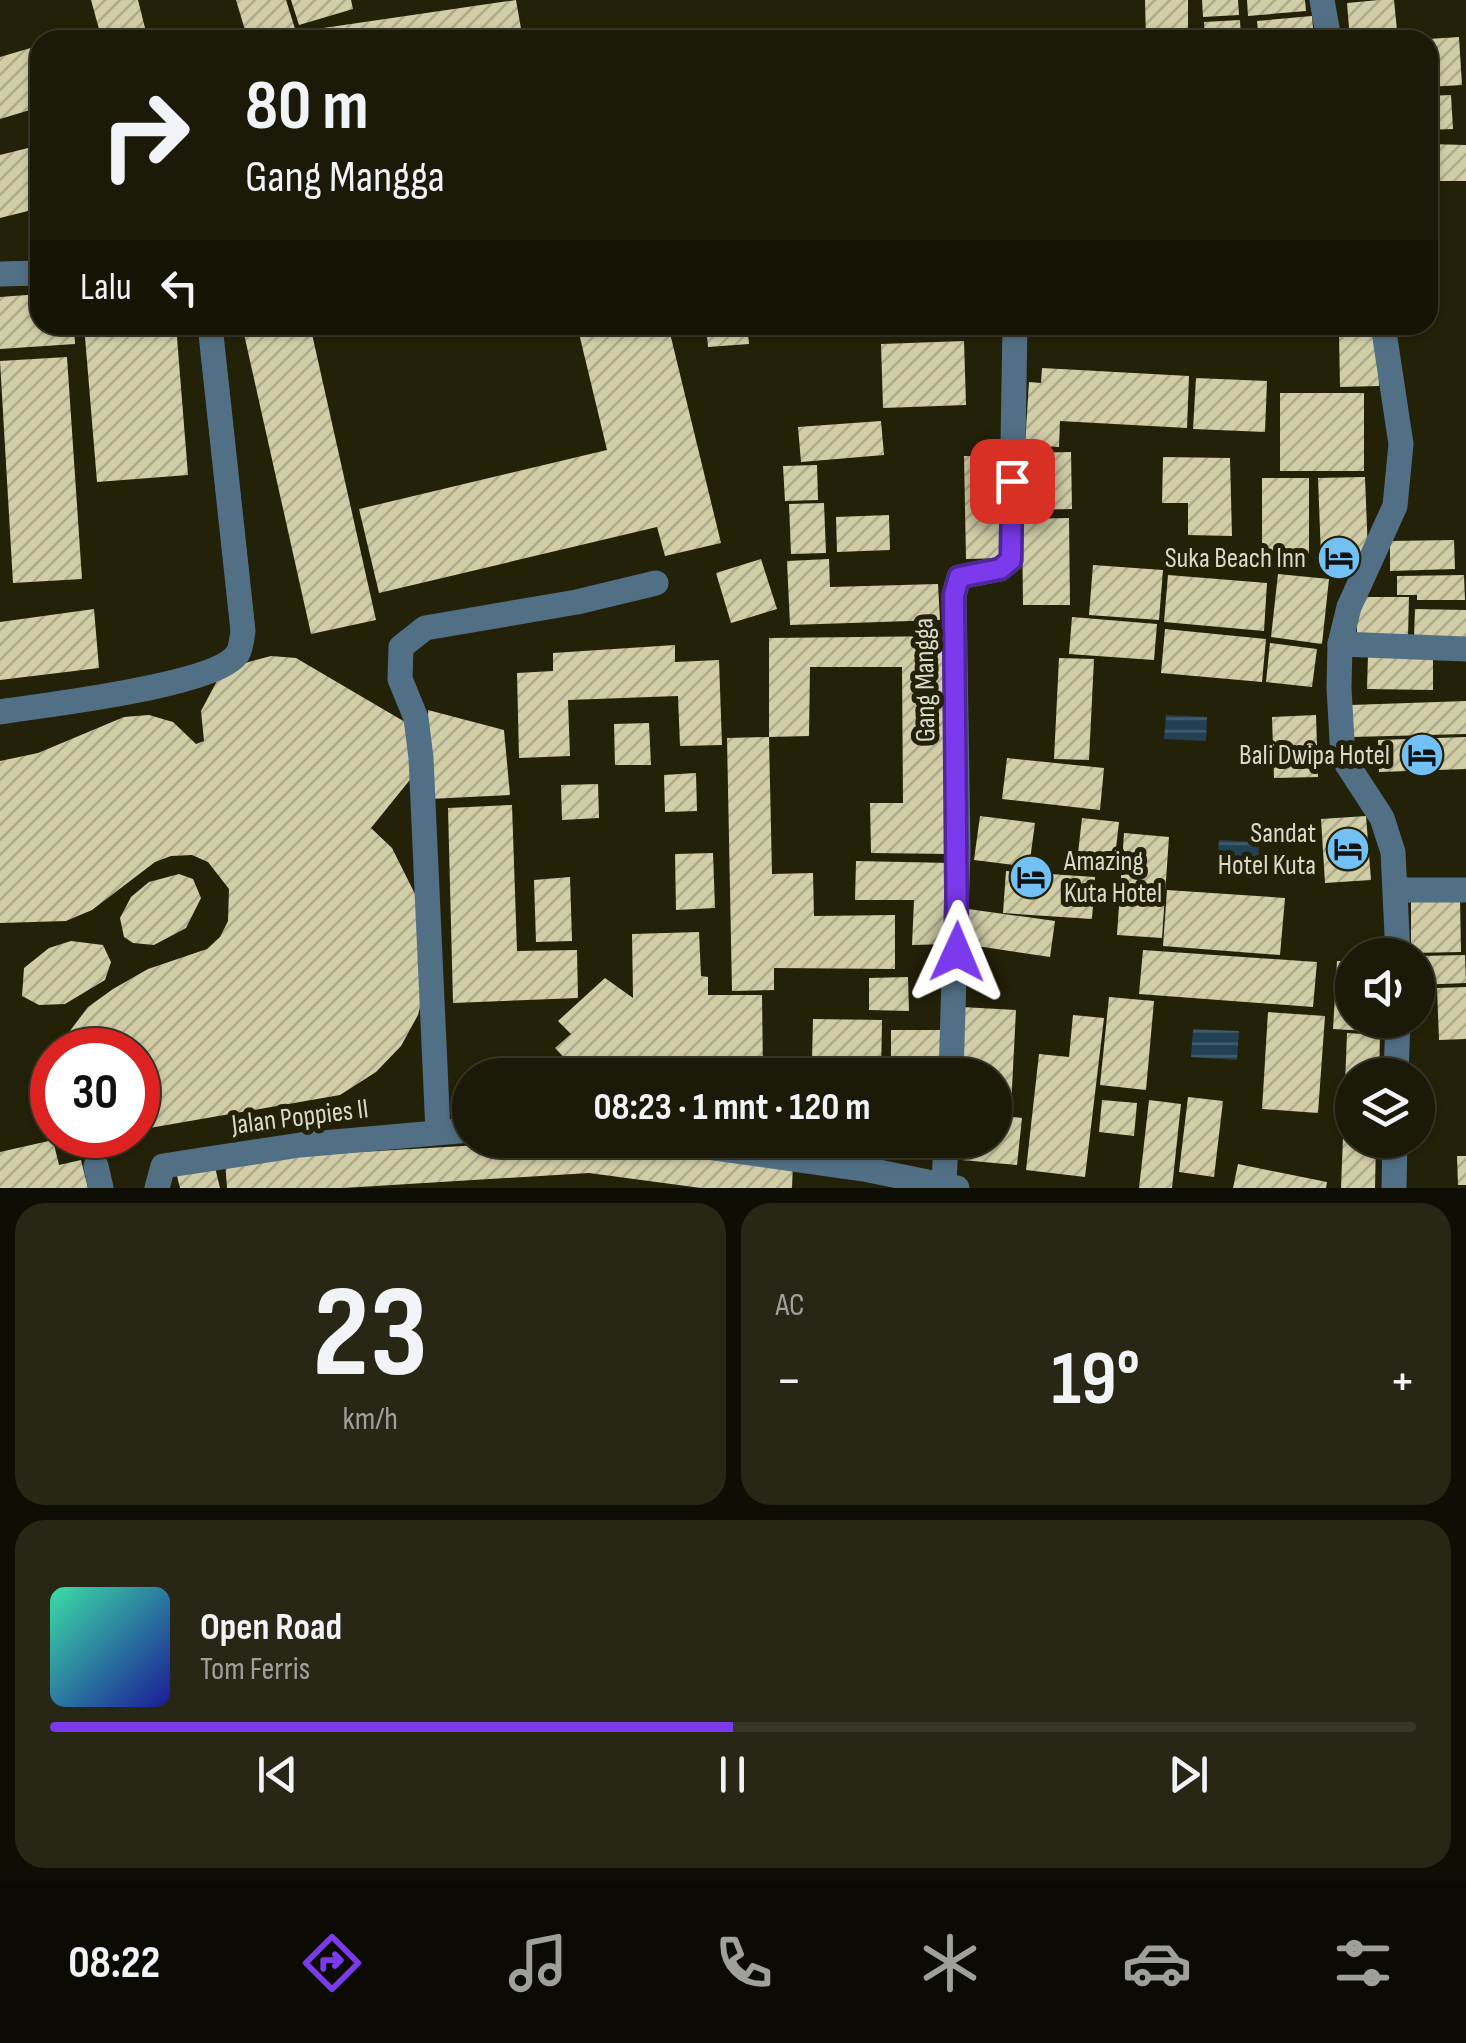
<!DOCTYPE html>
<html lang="id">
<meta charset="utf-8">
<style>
body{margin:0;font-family:"Sofia Sans Condensed",sans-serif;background:#282615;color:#f1f3f6;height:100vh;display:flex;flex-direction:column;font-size:38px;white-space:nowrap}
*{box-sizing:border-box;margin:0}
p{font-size:32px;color:#a0a09b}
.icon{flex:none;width:55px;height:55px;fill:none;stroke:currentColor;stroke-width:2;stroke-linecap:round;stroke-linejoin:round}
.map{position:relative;height:1188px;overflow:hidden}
.panel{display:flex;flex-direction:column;gap:15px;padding:15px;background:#0f0e04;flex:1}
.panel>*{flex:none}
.guide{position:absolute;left:30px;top:30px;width:1408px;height:305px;border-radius:30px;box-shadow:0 2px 8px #0004,0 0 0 2px #393828;background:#1b1907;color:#f1f3f6;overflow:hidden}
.controls{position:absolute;left:1335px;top:938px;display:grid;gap:20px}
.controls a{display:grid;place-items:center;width:100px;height:100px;border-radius:50%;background:#1b1907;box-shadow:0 2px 8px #0004,0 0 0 2px #393828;font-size:50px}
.speed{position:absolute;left:30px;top:1028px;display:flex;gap:20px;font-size:50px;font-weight:700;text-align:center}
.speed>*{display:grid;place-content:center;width:130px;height:130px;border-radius:50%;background:#1b1907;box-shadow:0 2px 8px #0004,0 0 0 2px #393828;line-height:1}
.speed .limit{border:15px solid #d22;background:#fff;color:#111}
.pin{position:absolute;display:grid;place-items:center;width:85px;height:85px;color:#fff;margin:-42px;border-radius:20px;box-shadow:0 5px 15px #0006}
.me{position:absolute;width:110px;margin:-55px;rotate:1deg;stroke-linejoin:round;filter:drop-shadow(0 0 8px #0008)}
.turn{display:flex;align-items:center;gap:35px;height:210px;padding:0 50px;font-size:45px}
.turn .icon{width:130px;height:130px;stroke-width:2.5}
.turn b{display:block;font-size:70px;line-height:85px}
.then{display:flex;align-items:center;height:95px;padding:0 50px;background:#0003;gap:20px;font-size:38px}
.big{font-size:75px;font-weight:700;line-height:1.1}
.panel .widget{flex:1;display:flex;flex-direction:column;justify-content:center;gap:15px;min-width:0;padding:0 35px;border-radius:30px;background:#282615}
.panel .dial{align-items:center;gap:0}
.dial b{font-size:130px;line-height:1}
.song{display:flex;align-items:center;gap:30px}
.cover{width:120px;height:120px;border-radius:15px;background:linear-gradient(135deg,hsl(160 70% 55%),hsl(240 70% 35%))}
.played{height:10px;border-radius:5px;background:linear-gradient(90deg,#7c3aed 50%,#393828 50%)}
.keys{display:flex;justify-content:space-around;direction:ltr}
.heat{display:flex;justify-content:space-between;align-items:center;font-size:55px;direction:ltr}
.panel .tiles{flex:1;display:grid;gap:15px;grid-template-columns:1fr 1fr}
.widget:last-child{grid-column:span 2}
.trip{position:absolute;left:452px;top:1058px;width:560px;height:100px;border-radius:50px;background:#1b1907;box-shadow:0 2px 8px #0004,0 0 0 2px #393828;font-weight:700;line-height:100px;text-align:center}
.dock{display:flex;height:160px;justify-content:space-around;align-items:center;background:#0b0a03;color:#a0a09b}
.dock .icon{width:70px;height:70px}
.dock .current{color:#7c3aed}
.dock b{font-size:45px;color:#f1f3f6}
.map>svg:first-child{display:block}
</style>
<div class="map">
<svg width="1466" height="1188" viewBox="0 0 1466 1188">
<defs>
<pattern id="water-rules" width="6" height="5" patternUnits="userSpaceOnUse" patternTransform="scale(2.5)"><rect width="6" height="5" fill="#224155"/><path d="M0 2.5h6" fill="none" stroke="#425c6c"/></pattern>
<pattern id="building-hatch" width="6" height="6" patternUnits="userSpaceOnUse" patternTransform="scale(2.5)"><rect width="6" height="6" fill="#d1cda7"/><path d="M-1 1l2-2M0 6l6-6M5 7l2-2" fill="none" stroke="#adaa8c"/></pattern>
</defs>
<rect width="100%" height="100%" fill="#242109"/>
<g fill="url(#water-rules)">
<path d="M1166,715L1207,717L1206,741L1164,739Z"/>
<path d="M1219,840L1259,842L1258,867L1218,856Z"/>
<path d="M1193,1029L1239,1031L1237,1060L1191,1057Z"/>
</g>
<g fill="url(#building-hatch)">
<path d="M91,0H138L148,40H64L99,29Z"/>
<path d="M236,0H286L296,32L516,0L523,40H248Z"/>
<path d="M291,0H351L353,9L299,25Z"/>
<path d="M1145,0H1188V40H1146Z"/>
<path d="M1202,0H1238L1239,15L1203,17Z"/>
<path d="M1247,0H1305L1306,11L1248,16Z"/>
<path d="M1379,0H1394L1398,40H1350L1347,3Z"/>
<path d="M1312,16L1314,40H1259L1257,21Z"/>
<path d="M1240,20L1241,40H1205L1204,22Z"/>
<path d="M1459,37L1462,85L1428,87V39Z"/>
<path d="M34,47L40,67V107L0,119V57Z"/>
<path d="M1451,95L1453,129L1428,130V96Z"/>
<path d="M1428,144L1466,145V181H1428Z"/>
<path d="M40,145V208L0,218V155Z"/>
<path d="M40,294V325H74L75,344L0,349V297Z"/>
<path d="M84,325H176L188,475L97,482Z"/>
<path d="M242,325H310L376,620L311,634Z"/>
<path d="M577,325H668L721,543L665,556L657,527L379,593L359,509L607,450Z"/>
<path d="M706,325H747L749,344L708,347Z"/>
<path d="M1337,325H1365L1366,329L1337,331Z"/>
<path d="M1377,333L1379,386L1340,387L1339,334Z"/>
<path d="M964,341L966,405L883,408L881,344Z"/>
<path d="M67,357L82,579L13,583L0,361Z"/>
<path d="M1042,368L1189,376L1187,428L1060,421L1059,447L1025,445L1029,382L1041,383Z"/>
<path d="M1196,378L1267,381L1265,432L1193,429Z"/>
<rect x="1280" y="393" width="84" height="78"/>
<path d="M881,421L884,455L801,462L798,427Z"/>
<path d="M1071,452L1072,509L1027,510V453Z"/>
<path d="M964,456H1003L1005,558L966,559Z"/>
<path d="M1163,457L1230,458L1232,536L1188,535V503H1162Z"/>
<path d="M817,465L818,500L785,501L783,466Z"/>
<path d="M1365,477L1368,554L1321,556L1318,478Z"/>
<rect x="1262" y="478" width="47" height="82"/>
<path d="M824,503L826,553L791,554L789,504Z"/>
<path d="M889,515L890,550L837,552L836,517Z"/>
<path d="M1069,518L1070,605H1023L1022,519Z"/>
<path d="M1454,540L1455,569L1390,571V541Z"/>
<path d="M761,559L777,609L731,623L716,573Z"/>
<path d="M829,559L830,587L938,584L940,620L790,625L787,561Z"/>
<path d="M1093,565L1163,570L1159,620L1089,615Z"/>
<path d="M1278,574L1329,579L1322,644L1271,637Z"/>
<path d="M1168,575L1267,583L1264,631L1164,622Z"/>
<path d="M1464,575L1465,600H1417V595H1397V576Z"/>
<path d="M1357,597H1409L1408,636H1357Z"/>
<path d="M94,609L99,668L0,680V622Z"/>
<path d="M1415,609L1466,610V639L1414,637Z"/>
<path d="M1072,617L1157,624L1154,660L1069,654Z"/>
<path d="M1165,629L1266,639L1262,682L1161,673Z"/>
<path d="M949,636L950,854L871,853L870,803H903L902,667H810L809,736L769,737V638Z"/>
<path d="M1270,643L1317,649L1312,687L1266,682Z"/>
<path d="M675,645V662L719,660L722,745L680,746L678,696L568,700L570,756L519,758L517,673L553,671V653Z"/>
<path d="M1368,655H1433V690L1367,689Z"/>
<path d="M271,656L296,658L405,722L413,776L371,828L392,848L419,902L427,979L418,1015L401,1046L376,1072L340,1095L138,1130V1050H58L60,1044L88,1007L113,989L148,969L207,949L220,937L228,921L229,889L208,862L192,855L171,856L155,862L92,910L66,921L0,923V761L38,753L124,717L149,715L173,722L196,744L204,741L201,711L218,679L234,666Z"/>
<path d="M1059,658L1094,659L1089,760L1054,759Z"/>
<path d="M1466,701V734L1352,737L1351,705Z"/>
<path d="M428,710L504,730L510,795L429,799Z"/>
<path d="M1316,715L1318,777L1274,778L1272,717Z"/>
<path d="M649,723L651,765H615L614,724Z"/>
<path d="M769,737L772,874L813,873L814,916L895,915V969L774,968V990L732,991L727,738Z"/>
<path d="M1466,737V769L1379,772L1378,740Z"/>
<path d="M1007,758L1104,768L1100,810L1002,799Z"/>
<path d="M696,773L697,811L665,812L664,775Z"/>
<path d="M598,784L599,818L562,820L561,785Z"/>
<path d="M512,805L517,951L577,950L578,998L453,1003L448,808Z"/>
<path d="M980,816L1035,823L1029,867L974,860Z"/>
<path d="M1366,816L1371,880L1325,883L1321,819Z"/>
<path d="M1082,818L1119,822L1114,866L1077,862Z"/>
<path d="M1124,833L1169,837L1162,938L1117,935Z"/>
<path d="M713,853L715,908L676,910L675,854Z"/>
<path d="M856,861L950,863V944L912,945L914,900H855Z"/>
<path d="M1006,871L1095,877L1092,919L1003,913Z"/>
<path d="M179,874L193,879L201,898L186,928L154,945L133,943L124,937L120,918L131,897L149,882Z"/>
<path d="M570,877L572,941L536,942L534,880Z"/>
<path d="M1167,890L1285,898L1280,955L1163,946Z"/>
<path d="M1460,899L1461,952L1411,953V900Z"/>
<path d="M968,909L1055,921L1050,957L963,944Z"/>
<path d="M699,932L701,976L708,977V995H762L763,1075H604L597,1058L580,1074L555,1048L571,1034L558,1021L605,978L633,998L632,934Z"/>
<path d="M71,941L103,945L111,962L105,980L65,1004L39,1005L22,996L24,968L49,948Z"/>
<path d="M1143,950L1317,962L1313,1007L1139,994Z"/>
<path d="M1465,955L1466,983L1418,985V956Z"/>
<path d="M1337,961H1352V1020H1387L1386,1032L1333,1029Z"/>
<path d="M908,977L909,1011L869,1010V978Z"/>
<path d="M1466,987V1039L1439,1040L1437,988Z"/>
<path d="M1109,997L1154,1001L1146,1090L1100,1085Z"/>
<path d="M962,1007L1016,1010L1011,1108L995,1107V1075H957Z"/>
<path d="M1268,1012L1325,1016L1318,1113L1262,1109Z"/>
<path d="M1073,1015L1104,1018L1085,1177L1026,1170L1039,1054L1069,1057Z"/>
<path d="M813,1019L882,1020L881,1075H770V1060H812Z"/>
<path d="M891,1030H949L947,1075H904V1059H891Z"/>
<path d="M1347,1033L1380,1035L1379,1075H1352V1140H1376L1375,1188H1341Z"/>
<path d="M1188,1097L1223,1101L1214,1177L1179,1172Z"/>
<path d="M1102,1100L1137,1103L1134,1136L1099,1132Z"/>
<path d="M1149,1100L1181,1104L1172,1188H1139Z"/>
<path d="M995,1115L1022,1118L1017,1165L950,1159L951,1140H995Z"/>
<path d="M53,1140L59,1165L81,1160L88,1188H0V1152Z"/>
<path d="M567,1140L793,1162L792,1188H701L589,1173L343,1188H227L225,1160Z"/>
<path d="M1457,1156H1466V1185H1458Z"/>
<path d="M214,1163L220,1188H180L176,1172Z"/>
<path d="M1238,1164L1327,1182L1326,1188H1233Z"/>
</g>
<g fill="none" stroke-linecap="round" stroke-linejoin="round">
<g stroke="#517086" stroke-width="25">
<path d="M1322,0L1329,40"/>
<path d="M0,274L40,273"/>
<path d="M1383,325L1401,444L1395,506L1349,607L1340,644L1339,688L1343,758L1382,818L1393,852L1398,955"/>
<path d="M1340,644L1466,649"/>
<path d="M0,712C43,705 218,686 238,653C241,648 242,637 243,631L210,325"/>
<path d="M1396,890H1466"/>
<path d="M951,1075L958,849L954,595L959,577L1000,569L1011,560L1015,325"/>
<path d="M1396,1075L1398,1020"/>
<path d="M438,1132L421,758L416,718L400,679L401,647L425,628L577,602L656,583"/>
<path d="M657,1140L864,1169L957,1188"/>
<path d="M96,1166L101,1188"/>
<path d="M944,1185L946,1140"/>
<path d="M157,1188L163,1166L300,1145L470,1130"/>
<path d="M1394,1188L1395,1140"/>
</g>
</g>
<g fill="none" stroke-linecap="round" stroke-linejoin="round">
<g stroke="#51269a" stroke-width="25">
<path id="route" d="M957,952L954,595L959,577L1000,569L1011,560L1012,481"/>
</g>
<use href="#route" stroke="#7c3aed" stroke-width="18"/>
</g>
<defs>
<g id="hotel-disc" transform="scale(2.25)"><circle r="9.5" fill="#72c1f5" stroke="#242109"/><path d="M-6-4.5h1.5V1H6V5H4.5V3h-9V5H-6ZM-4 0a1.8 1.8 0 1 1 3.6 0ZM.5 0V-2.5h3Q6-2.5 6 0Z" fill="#111"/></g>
</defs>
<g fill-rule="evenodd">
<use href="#hotel-disc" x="1339" y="558"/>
<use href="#hotel-disc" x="1422" y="755"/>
<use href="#hotel-disc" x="1348" y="849"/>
<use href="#hotel-disc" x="1031" y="877"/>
</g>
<g text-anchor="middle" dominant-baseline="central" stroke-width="10" stroke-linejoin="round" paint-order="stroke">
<g font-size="28" fill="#dad9ca" stroke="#242109" text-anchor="end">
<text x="1306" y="558">Suka Beach Inn</text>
<text x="1390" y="755">Bali Dwipa Hotel</text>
<text x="1316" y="833">Sandat<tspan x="1316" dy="32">Hotel Kuta</tspan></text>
<text x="1064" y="861" text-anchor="start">Amazing<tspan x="1064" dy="32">Kuta Hotel</tspan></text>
</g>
<g font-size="28" fill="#dad9ca" stroke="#242109">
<text transform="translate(925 680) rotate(-91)">Gang Mangga</text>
<text transform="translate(300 1117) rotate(-7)">Jalan Poppies II</text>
</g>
</g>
</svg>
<div class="controls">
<a><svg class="icon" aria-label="sound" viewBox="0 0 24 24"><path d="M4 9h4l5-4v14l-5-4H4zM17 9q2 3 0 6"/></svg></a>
<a><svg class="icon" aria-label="layers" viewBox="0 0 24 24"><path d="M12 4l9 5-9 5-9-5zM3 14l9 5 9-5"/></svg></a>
</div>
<div class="speed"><div class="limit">30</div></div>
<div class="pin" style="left:1012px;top:481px;background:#d93025"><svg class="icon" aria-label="arrive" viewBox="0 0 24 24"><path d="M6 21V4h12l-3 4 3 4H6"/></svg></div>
<svg class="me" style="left:957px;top:952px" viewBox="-20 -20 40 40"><path d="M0-17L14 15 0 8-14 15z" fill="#7c3aed" stroke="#fff" stroke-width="4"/></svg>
<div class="trip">08:23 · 1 mnt · 120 m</div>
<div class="guide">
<div class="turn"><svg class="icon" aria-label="right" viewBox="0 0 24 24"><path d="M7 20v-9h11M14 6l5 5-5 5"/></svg><div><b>80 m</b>Gang Mangga</div></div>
<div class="then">Lalu<svg class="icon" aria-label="left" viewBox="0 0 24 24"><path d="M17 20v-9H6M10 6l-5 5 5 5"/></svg></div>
</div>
</div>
<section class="panel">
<div class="tiles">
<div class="widget dial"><b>23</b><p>km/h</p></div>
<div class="widget"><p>AC</p>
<div class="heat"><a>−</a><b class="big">19°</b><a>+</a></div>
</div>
<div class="widget">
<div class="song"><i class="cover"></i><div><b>Open Road</b><p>Tom Ferris</p></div></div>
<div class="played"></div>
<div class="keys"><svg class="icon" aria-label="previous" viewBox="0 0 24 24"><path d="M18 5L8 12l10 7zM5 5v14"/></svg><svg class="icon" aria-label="pause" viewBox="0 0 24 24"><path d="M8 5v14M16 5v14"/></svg><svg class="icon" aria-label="next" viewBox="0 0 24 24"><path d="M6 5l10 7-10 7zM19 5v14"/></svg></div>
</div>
</div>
</section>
<nav class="dock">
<b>08:22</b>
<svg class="icon current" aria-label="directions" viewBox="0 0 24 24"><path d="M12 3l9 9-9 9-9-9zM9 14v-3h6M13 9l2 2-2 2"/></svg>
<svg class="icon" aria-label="music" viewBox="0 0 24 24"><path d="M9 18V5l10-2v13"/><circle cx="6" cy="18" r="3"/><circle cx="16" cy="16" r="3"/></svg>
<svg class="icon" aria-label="phone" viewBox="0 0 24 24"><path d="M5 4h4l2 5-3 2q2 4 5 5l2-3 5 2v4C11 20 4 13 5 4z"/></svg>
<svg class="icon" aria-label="climate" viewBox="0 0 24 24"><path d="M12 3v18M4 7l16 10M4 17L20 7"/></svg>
<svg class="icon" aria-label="car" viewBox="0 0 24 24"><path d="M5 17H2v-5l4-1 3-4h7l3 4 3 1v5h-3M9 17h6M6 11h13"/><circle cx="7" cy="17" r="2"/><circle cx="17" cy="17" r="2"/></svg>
<svg class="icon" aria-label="filters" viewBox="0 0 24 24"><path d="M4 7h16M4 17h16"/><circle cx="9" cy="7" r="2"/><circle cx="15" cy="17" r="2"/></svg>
</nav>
